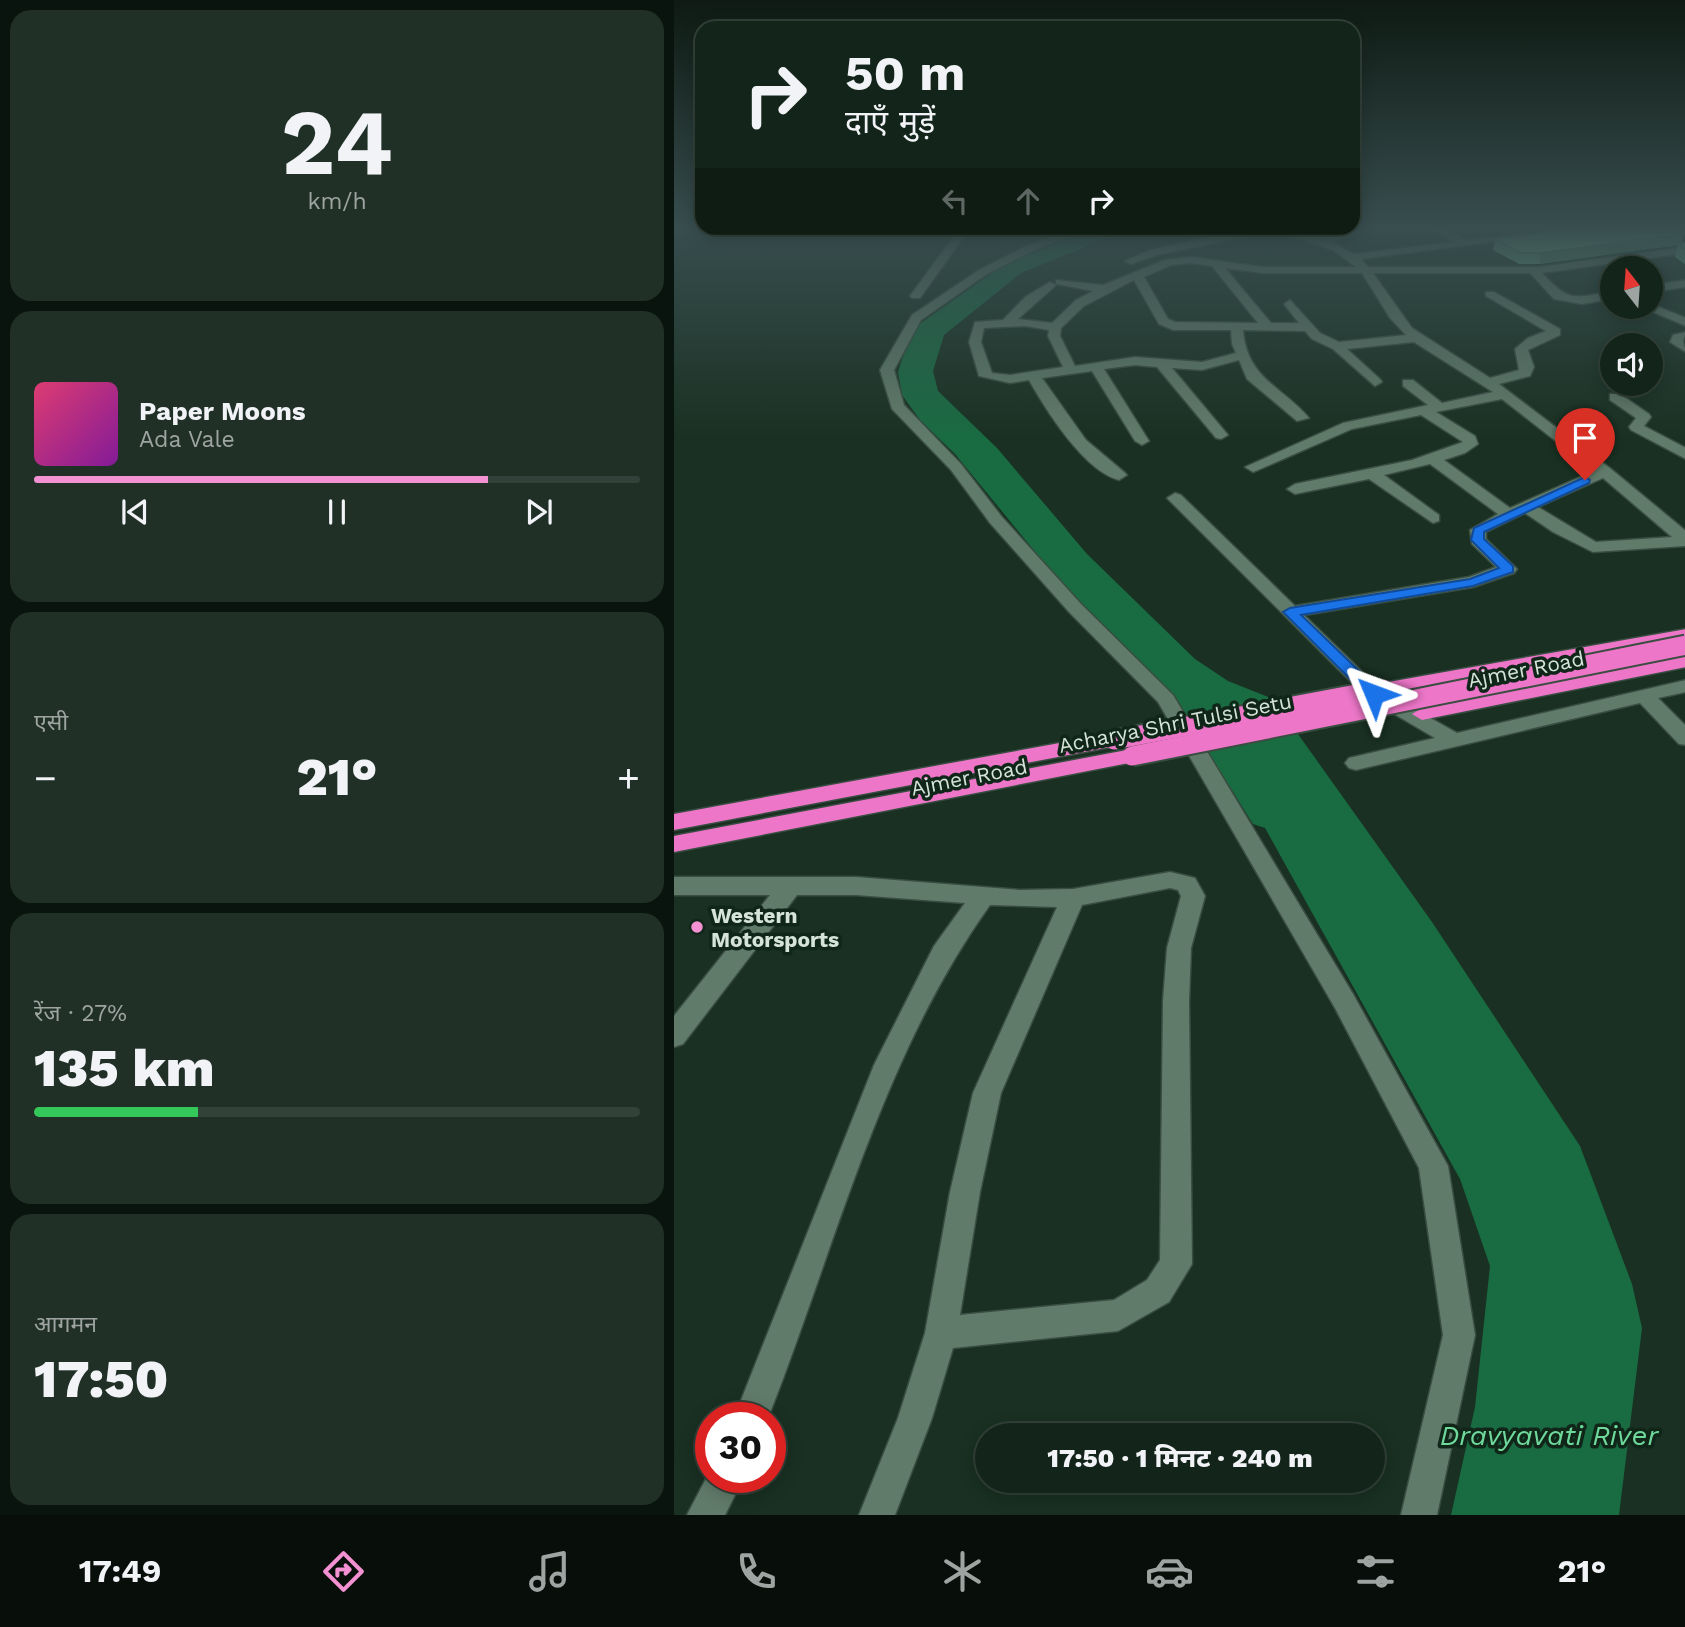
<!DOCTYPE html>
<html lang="hi">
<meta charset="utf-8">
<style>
body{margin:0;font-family:"Work Sans","Noto Sans Devanagari",sans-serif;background:#203027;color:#f1f3f6;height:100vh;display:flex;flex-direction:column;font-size:26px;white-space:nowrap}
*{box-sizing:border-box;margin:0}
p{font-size:23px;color:#9da4a2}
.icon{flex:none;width:38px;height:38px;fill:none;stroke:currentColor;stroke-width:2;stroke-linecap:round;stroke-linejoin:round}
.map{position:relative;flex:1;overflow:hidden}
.sheet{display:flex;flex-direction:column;gap:10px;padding:10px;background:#0a140e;width:674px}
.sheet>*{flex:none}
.guide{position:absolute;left:21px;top:21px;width:665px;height:214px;border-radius:21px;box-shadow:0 4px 18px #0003,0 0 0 2px #324139;background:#13241a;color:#f1f3f6;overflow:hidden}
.needle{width:46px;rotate:343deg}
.fabs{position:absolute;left:926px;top:256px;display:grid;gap:14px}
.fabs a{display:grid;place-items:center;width:63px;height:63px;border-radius:50%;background:#13241a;box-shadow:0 4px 18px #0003,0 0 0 2px #324139;font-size:35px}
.speed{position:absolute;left:21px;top:1402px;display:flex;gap:14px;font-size:35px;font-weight:700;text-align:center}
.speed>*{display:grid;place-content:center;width:91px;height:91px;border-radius:50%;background:#13241a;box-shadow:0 4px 18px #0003,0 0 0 2px #324139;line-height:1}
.speed .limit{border:10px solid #d22;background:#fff;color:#111}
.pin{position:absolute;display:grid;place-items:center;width:60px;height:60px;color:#fff;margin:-72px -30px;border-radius:50% 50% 50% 0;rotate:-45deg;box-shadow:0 0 7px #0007}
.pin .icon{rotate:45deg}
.me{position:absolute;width:77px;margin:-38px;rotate:314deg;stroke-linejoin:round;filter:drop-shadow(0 0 5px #0008)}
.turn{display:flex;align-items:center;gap:24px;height:147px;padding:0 35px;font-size:32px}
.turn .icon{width:91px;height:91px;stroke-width:2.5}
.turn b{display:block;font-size:49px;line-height:60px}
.lanes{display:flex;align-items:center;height:66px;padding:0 35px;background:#0003;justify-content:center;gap:35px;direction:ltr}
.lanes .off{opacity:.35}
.big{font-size:52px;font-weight:800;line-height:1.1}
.sheet .card{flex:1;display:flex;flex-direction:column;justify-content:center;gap:10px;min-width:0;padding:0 24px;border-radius:21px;background:#203027}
.sheet .dial{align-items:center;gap:0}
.dial b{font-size:91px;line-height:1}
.song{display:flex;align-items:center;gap:21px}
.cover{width:84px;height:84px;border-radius:10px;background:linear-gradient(135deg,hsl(340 70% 55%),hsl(290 70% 35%))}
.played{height:7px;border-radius:4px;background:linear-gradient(90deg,#f491d3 75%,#324139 75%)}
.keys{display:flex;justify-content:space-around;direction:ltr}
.heat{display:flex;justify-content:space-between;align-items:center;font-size:38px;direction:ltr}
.charge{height:10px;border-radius:5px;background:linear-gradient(90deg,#34c759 27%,#324139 0)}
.trip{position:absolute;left:301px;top:1423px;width:410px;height:70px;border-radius:35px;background:#13241a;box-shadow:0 4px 18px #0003,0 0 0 2px #324139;font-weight:800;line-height:70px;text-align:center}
.tabs{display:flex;height:112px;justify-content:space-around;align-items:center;background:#080e0a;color:#9da4a2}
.tabs .icon{width:49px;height:49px}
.tabs .current{color:#f491d3}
.tabs b{font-size:32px;color:#f1f3f6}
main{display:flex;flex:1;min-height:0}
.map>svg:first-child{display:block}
</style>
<main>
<section class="sheet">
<div class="card dial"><b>24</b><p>km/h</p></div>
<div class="card">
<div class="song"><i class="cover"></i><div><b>Paper Moons</b><p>Ada Vale</p></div></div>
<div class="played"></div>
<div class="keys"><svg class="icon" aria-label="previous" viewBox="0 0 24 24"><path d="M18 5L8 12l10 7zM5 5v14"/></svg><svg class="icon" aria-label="pause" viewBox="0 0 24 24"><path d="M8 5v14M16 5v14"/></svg><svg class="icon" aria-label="next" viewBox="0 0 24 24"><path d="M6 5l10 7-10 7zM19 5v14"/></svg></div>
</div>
<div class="card"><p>एसी</p>
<div class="heat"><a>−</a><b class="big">21°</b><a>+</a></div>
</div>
<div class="card"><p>रेंज · 27%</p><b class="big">135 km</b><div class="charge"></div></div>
<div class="card"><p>आगमन</p><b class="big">17:50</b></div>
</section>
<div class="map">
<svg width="1012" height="1515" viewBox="0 0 1012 1515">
<rect width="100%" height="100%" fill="#193022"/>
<path fill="#196b42" d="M419,228H458L347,273L270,335L259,371L264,391L323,448L413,554L521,659L554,681L599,699L758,922L906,1146L958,1284L968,1328L945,1515H777L801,1407L816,1266L786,1179L591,828L579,824L512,717L455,652L380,575L281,454L246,420L228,395L224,372L236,335L244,325L328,266Z"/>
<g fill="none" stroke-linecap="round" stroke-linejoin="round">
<g stroke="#394d41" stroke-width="3">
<g id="minor">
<path d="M701,227L658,242L680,254L780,242L755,227H768L793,240L849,234L854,237L687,259L694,267H865L1012,247V253L868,273C896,303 899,298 938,291V299L908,304L880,299L856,273H699L738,328L816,378L845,370L841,349L854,338L872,331L812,296V292H820L886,329V335L854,350L860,367L856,376L825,384L937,469L1012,531V546L919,552L879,532L851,513L812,532V539L843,569L840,573L799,587L630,615L707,690L783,733L1012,680V692L984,698L1012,726V745L1005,744L966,703L682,770L675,768L671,763L675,758L761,738L693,698L493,498L501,493L507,495L621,606L795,577L822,567L798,544L796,530L824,514L756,464L710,475L765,515V521L759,523L695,479L621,494L613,489L621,484L738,460L789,442L747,415L678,429L584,470L579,472L571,467L669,423L754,405L729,386V380H739L768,403L819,392L740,342L673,349L706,379L708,382L701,386L659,349L638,339L631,331L569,330C573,379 608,386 635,418L623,421L573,379L565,360L528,370L498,368L554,435L547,439L542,438L483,367L461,365L430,369L475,441L468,445L461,441L418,371L368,378L412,440L450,472L453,475L445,480C410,471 372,410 355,380L336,383L305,376L295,342L301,322L329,320L351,297L376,282L382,285L380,287L344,319L378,323L402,300L419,291L382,284V280L429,285L491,260L517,257L588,267H682L659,250L600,231L483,255L457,264L451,261L476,250L534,237L510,228H524L547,235L584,228H611L648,238L672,228ZM517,263L538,266L584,323L501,322L494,319L470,277L497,265ZM551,268L588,273H688L716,318L732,335L665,342L646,333L616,300L610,304L625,323H597ZM460,280L485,324L499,330H557L558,344L562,353L528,362L461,357L401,366L386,336L387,328L410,306ZM351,326L375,330L374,336L389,367L336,375L318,373L307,342L310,328ZM828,399L920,471L836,508L770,460L791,453L804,444L801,436L762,412ZM929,478L998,537L922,542L864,507Z"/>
<path d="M862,227H876L887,234L878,236Z"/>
<path d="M286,228H296L246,298H238L236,296Z"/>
<path d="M403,228H416L363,249L313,274L247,320L220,370L230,405L287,464L328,517L407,604L499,695L679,994L769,1157L774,1166L801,1335L763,1515H727L769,1335L745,1168L661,1008L484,702L395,612L316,523L277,470L218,409L206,370L238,315L305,270L355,245Z"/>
<path d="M1012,280V287L976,292V285Z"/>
<path d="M977,304L1012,318V326L967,307Z"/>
<path d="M1012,332L1009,341L1012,352L996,342L999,335Z"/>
<path d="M936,394H946L975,414L977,417L970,426L1012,448V459L957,430L955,427L962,418L936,400Z"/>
<path d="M496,872L521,878L531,896L517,948L515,1001L518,1264L495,1302L444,1331L279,1348L258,1418L221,1515H185L224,1418L251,1333L276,1192L299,1093L383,907L316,905C207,1057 162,1246 94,1418H60L200,1065L260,946L291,903L182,895H123L9,1044L0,1047V1016L96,895H0V877H182L346,890L399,889ZM496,888L504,890L507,896L493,948L489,1001L486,1260L473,1280L440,1300L286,1315L306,1192L327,1093L408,905Z"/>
<path d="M37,1469V1477H70L51,1515H13Z"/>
</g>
</g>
<g stroke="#394d41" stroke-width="3">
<g id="highway">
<path d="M1012,629V640L709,695L699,689L709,683Z"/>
<path d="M1012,655V667L748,720L738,714L748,708Z"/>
<path d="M440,733L450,740L447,745L0,830V814Z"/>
<path d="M458,749L465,751L468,756L465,761L0,852V836Z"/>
</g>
</g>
<use href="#minor" fill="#617b6a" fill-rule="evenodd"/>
<use href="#highway" fill="#ed76c8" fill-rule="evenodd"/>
<g stroke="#394d41" stroke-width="23" stroke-linecap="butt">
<g id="highway-bridge">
<path d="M440,740L709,689"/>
<path d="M458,756L1012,645"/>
</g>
</g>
<use href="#highway-bridge" stroke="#ed76c8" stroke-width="19"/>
</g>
<path fill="#73b58d" d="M821,239L1012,243V265L1001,257L1004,245L865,264H845L819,250Z"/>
<path fill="#5e9473" d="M1010,234L1007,245L1004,244V245L865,264L867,253Z"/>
<g fill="#86d3a4" stroke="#5e9473" stroke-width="2">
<path d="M910,227H975L988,233L991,227H998L1010,234L867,253H847L821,239Z"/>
<path d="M1012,243V249L1004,244Z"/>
</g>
<linearGradient id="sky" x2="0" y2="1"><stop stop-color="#0e1a13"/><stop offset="0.52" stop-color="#384e4f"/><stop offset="1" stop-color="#384e4f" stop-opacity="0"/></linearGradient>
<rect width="1012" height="439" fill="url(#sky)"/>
<path fill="#1a73e8" stroke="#114b97" stroke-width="2" d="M911,477L916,480L915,483L810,532V539L839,566V572L799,586L627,615L705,690V697H694L609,612L616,608L796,579L825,568L797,540L800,528Z"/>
<circle fill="#f491d3" stroke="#0f2619" stroke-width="2.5" cx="23" cy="927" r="7"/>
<g text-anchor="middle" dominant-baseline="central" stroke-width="7" stroke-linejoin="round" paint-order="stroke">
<g font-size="21" fill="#d5e3d9" stroke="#0f2619">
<text transform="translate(852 669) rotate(-11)">Ajmer Road</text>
<text transform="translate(501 723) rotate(-11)">Acharya Shri Tulsi Setu</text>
<text transform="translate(295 777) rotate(-11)">Ajmer Road</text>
</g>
<g font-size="21" font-weight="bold" fill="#d5e3d9" stroke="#0f2619" text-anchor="start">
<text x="37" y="915">Western<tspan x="37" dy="24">Motorsports</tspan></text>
</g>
<g font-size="28" font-style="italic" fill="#6fd99c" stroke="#0f2619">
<text x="875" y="1435">Dravyavati River</text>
</g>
</g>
</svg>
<div class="fabs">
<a><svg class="needle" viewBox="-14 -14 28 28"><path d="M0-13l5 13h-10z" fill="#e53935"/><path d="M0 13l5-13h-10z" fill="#9da4a2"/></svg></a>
<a><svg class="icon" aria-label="sound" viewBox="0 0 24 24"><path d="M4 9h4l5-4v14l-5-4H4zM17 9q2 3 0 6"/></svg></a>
</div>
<div class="speed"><div class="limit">30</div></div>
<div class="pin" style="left:911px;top:480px;background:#d93025"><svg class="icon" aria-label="arrive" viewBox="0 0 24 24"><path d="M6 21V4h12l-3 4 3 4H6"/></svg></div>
<svg class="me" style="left:700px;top:694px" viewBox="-20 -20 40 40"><path d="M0-17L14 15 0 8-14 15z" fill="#1a73e8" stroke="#fff" stroke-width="4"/></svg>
<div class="trip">17:50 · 1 मिनट · 240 m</div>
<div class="guide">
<div class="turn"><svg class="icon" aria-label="right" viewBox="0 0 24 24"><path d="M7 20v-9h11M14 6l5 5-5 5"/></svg><div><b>50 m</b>दाएँ मुड़ें</div></div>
<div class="lanes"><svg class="icon off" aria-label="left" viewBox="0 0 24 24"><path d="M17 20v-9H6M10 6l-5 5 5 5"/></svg><svg class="icon off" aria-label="ahead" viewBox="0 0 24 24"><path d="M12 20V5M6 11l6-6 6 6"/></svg><svg class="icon" aria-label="right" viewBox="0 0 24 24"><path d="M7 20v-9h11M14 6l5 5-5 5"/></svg></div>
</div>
</div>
</main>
<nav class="tabs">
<b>17:49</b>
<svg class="icon current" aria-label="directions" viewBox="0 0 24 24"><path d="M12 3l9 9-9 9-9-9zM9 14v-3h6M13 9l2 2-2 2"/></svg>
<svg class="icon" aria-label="music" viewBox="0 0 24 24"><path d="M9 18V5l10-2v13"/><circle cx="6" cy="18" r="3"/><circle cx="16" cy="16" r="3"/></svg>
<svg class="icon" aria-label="phone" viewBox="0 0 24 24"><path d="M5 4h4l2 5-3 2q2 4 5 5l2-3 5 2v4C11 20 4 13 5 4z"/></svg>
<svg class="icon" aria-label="climate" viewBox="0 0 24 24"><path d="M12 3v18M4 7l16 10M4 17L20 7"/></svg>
<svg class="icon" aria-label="car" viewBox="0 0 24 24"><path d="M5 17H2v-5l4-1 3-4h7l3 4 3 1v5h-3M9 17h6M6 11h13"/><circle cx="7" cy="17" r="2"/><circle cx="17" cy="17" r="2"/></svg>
<svg class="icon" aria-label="filters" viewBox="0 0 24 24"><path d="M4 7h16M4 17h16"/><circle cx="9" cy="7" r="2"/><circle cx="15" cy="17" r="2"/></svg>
<b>21°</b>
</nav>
